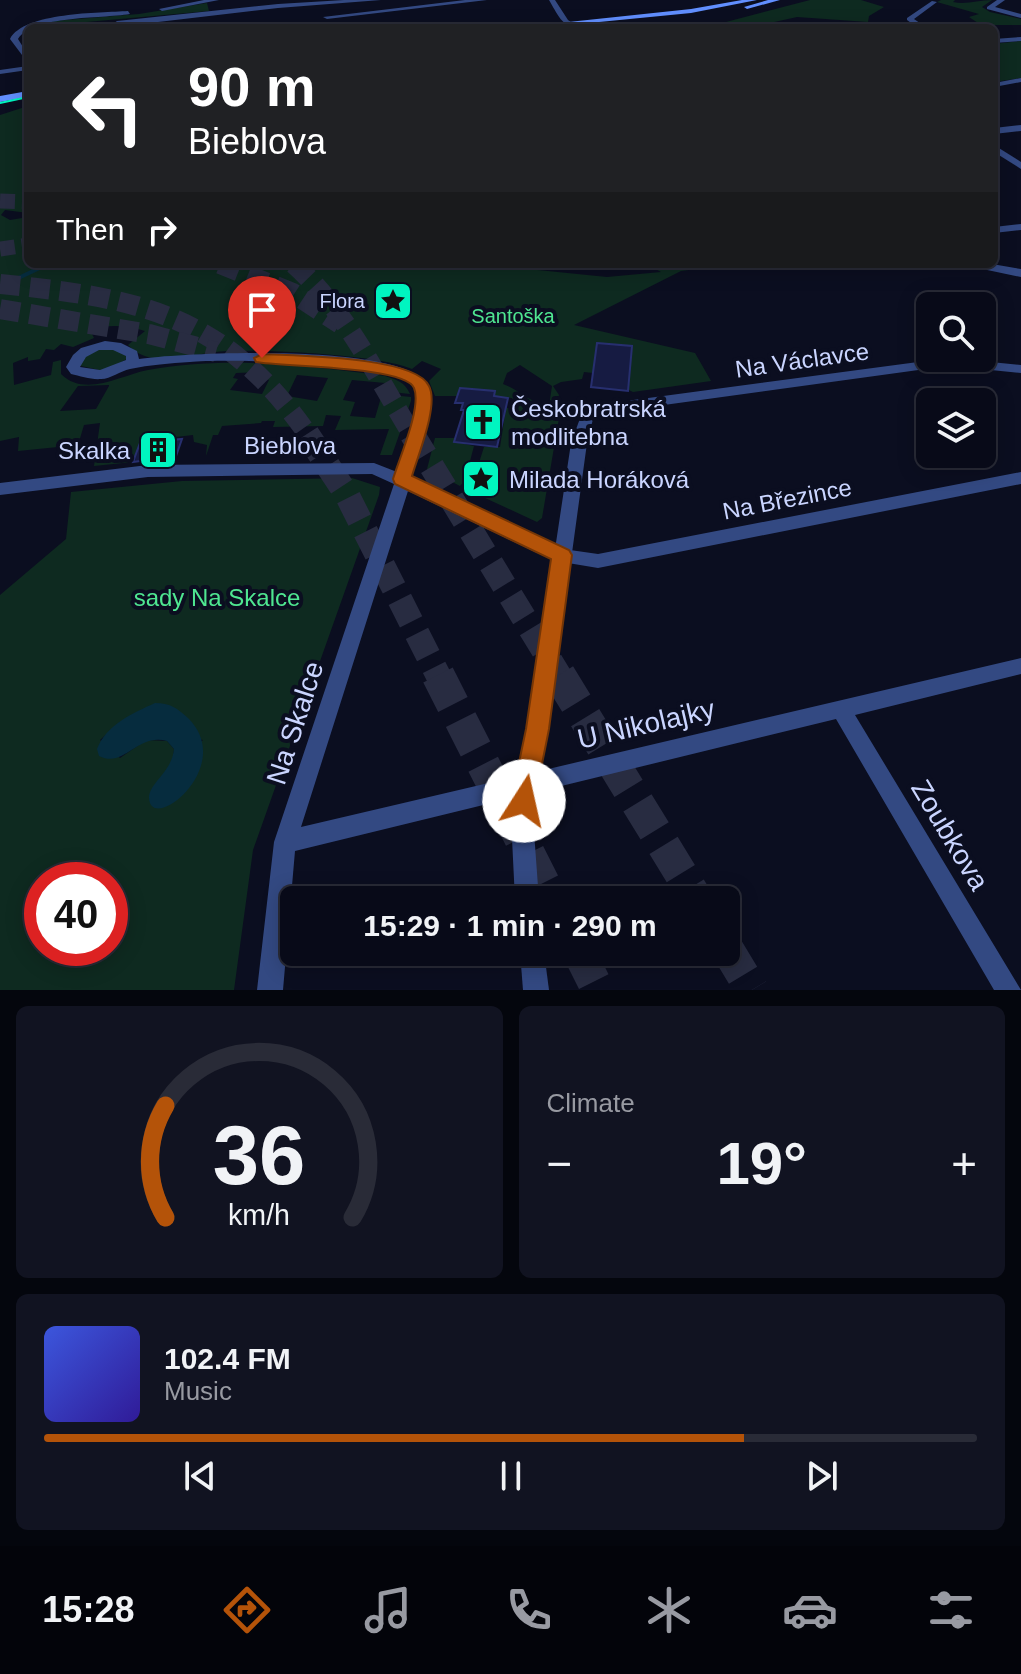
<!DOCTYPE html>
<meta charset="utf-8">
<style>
body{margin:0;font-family:Helvetica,sans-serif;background:#111321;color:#f1f3f6;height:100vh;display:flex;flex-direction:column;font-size:30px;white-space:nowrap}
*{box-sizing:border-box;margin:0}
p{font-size:26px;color:#989aa2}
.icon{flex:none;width:44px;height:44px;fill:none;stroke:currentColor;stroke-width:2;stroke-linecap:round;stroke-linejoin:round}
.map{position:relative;height:990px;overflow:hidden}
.side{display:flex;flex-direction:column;gap:16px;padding:16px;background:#04060d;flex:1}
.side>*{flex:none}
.guide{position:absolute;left:24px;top:24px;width:974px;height:244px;border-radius:12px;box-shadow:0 4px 20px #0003,0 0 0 2px #292b37;background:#202124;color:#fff;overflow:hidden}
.fabs{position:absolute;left:916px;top:292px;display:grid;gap:16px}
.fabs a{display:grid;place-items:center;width:80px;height:80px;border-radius:12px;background:#080a18;box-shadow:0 4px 20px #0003,0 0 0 2px #292b37;font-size:40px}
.speed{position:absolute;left:24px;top:862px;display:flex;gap:16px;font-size:40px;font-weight:700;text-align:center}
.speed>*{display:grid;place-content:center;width:104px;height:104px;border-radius:50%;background:#080a18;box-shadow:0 4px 20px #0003,0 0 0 2px #292b37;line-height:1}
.speed .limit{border:12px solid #d22;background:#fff;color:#111}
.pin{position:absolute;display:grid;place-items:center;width:68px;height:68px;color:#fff;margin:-82px -34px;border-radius:50% 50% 50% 0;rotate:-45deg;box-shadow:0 0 8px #0007}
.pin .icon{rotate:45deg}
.me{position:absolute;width:88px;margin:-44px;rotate:10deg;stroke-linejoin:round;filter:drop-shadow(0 0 6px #0008)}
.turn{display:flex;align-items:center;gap:28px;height:168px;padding:0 32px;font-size:36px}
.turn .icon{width:104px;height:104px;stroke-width:2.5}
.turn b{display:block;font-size:56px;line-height:68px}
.then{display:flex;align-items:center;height:76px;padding:0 32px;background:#0003;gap:16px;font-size:30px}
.big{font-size:60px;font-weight:800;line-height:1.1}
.side .tile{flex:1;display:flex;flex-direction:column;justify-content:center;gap:12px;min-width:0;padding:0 28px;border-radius:12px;background:#111321}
.side .dial{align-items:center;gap:0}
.dial svg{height:208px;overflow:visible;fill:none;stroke:#292b37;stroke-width:7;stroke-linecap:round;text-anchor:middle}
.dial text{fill:#f1f3f6;stroke:none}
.song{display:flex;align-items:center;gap:24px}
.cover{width:96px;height:96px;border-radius:12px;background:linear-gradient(135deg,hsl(230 70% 55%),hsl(250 70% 35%))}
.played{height:8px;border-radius:4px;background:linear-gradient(90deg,#b45309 75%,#292b37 75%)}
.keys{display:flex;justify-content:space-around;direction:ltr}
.heat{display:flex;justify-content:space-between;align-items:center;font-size:44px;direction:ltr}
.side .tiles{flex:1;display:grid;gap:16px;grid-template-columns:1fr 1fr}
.tile:last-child{grid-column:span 2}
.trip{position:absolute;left:280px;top:886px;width:460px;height:80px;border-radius:12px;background:#080a18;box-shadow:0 4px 20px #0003,0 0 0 2px #292b37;font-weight:800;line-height:80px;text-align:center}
.tab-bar{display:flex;height:128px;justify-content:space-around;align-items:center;background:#03040a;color:#989aa2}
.tab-bar .icon{width:56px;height:56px}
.tab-bar .active{color:#b45309}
.tab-bar b{font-size:36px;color:#f1f3f6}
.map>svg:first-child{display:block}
</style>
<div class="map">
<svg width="1021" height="990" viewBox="0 0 1021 990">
<rect width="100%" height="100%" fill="#0b0e20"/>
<g fill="#0e2a20" fill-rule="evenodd">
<path d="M810,0H861L884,7L869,16L868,22L797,17L747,28H620L726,22Z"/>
<path d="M941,0H955L953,2C966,5 978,0 992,0L982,7L990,12L1021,19V25H981L969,17L979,14L937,2Z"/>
<path d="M207,3L209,11L42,26L53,21L139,14Z"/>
<path d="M1021,41V78L994,82V44Z"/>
<path d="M28,106V213L5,210L1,215L10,220L28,217V264H497V266L607,277L661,272L647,264H714L719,266L681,271L574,325L695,353L711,381L633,392L593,373L584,372L582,379L561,382L553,386L559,395L556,405L559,418L542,518L537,522L470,491L484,447H500L506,408H511L512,398L494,397L495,391L460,388L457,396H435L429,381L441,369L422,361L412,369C382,355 265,349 228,351C204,352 178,360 154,358C143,357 135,352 128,345L145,331C125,325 109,324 90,330L94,338L73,347L61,344L54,350L46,349L40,359L28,361V357L13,363L14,385L51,375L53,362L61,360V374C85,398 121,375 148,370C224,356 309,365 385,376C397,380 405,382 410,394L383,391L385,383L352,380L343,400L355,402L350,416L375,418L382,394L411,397V401L392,455H380L389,429L335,430L341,416L326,415L323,426L273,427L275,421H262L261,423L222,426L218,435H213L206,456L207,445L194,442L193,435L142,441L133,462L94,466L100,423L84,425L78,445L18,451L19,437L0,441V115ZM520,365L552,386L549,406C531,404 520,390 503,384L507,373ZM261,372L265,374L263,378L269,380L262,394L230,390L238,379L233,378L236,373ZM297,375L328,378L317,401L287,396ZM78,386L109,385V386L96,409L60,411Z"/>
<path d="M112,348L127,356V359L104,371L81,366V360L94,350Z"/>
<path d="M435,438H456L455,442L474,446L465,480L460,486L427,469Z"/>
<path d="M352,478L380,487L379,495L253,850L234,990H0V595L66,539L71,492L182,481ZM120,722L203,740L159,780L173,762L174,749L167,741L146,740L120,758L100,740ZM42,880H110V948H42Z"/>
</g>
<path fill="#062c3e" d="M155,703C170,703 177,708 188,718C237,766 151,835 149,798C149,783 172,772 174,749L167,741C136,733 125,769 99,756L97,749C106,725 133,713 155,703Z"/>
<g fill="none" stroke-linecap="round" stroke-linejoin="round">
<path stroke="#062c3e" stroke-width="4" d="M10,282L48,264"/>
</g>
<g fill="#161b42" stroke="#272f6f" stroke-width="2">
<path d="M597,343L632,346L628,391L591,387Z"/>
<path d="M460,388L495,391L494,396L508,398L497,447L454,442L464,410H461L463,403H455Z"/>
<path d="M182,439L176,456L133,462L140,443Z"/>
</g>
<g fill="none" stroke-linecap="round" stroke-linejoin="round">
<g stroke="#282c41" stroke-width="15" stroke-dasharray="15 7" stroke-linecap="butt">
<path d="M0,201L28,202"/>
<path d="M0,249L28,245"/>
</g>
<g stroke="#282c41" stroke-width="20" stroke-dasharray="20 10" stroke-linecap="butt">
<path d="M220,264L293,293L340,324"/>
<path d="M294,264C347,312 376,376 413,436"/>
<path d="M0,284C140,298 224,314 309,436"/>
<path d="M0,309L149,334L216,352"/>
</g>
<g stroke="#282c41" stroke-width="25" stroke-dasharray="25 13" stroke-linecap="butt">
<path d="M307,434L347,495L439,677"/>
<path d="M412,434L560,677"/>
</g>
<g stroke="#282c41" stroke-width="33" stroke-dasharray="33 17" stroke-linecap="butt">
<path d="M438,675L552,900"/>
<path d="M559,675L697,900"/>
<path d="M726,947L752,990"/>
<path d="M579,952L598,990"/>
</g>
<g fill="#334982" fill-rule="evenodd">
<path d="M204,0H219L162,11L159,9Z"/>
<path d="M344,0H381L278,8L107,28L117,21L278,4Z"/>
<path d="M465,0H487L327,19L323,17Z"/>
<path d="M549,0H555L568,20L579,28C562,28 557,13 549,0Z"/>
<path d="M997,0H1005L995,7L1021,14V18L987,9V7Z"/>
<path d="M932,1L937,2L914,19L927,28H918L907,20V18Z"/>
<path d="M128,11L130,14C100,19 34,15 18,39L28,55V63L10,39C24,12 100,13 128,11Z"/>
<path d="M333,23L330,27L197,28L201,26Z"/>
<path d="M1021,37V41L994,43V39Z"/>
<path d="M28,66V70L0,74V70Z"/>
<path d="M1021,78V82L994,87V83Z"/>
<path d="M1021,125V131L994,134V128Z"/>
<path d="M994,145L1021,162V169L994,152Z"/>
<path d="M1021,224V230L994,233V227Z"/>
<path d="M967,264H992L1021,269V277L973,267Z"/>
<path d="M105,341L121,343L137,351L139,359C186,352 402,343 427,384C438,402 417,458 411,479L547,542L563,549L598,554L1021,472V484L598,568L562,562L535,552L408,491L301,827L1021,658V674L855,715L1021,990H994L836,719L295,851L283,990H257L274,842L394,484L372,474L148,477L0,495V483L148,465L374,463L397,472C403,452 421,410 415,390C407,360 222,359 190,362C170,363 150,365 130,369C120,371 111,379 101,379C92,380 80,376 71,374L66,367L73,355L81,348ZM99,350H113L126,356V360L100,370L80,367L86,357Z"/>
</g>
<g fill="#334982" fill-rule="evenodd">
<path d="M933,360H971L1021,365V373L971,368H933L613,412L593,419L587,443L548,729L537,783L533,818L539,900H515L511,818L515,783L528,729L571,443L582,413L611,403Z"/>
<path d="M520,952H544L549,990H523Z"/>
</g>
<g fill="#618fff" fill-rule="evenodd">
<path d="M742,0H757L691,13L538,28H512L691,9Z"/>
<path d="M768,0H780L747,9L744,7Z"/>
<path d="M28,91V97L0,102V96Z"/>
</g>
<g stroke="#00f5c0" stroke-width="2">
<path d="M534,28L570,25"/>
<path d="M0,103L28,97"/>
</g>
</g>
<path fill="#b45309" stroke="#753606" stroke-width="2" d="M262,354C294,356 415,356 429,386C439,405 418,455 412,476L569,550L572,555L549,729L533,809L524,813L515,809L511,801L526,729L551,559L395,484L393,479C399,459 422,407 414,388C406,366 282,367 256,362L254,358Z"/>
<defs>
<g id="sight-square" transform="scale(2)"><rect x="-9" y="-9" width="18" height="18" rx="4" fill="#00f5c0" stroke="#0b0e20"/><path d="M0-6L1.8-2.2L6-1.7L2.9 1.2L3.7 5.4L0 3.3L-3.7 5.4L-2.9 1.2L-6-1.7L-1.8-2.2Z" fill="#111"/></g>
<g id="church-square" transform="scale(2)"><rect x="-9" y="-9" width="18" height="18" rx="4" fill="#00f5c0" stroke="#0b0e20"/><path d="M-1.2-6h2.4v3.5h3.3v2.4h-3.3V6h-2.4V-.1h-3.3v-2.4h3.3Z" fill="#111"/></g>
<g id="building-square" transform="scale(2)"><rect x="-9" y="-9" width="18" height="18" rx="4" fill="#00f5c0" stroke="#0b0e20"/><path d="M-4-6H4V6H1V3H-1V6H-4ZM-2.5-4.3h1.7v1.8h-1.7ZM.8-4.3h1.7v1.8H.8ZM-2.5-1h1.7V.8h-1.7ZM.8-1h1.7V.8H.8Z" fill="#111"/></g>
</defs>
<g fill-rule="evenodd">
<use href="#sight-square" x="393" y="301"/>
<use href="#church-square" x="483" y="422"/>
<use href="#building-square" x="158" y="450"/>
<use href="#sight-square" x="481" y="479"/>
</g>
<g text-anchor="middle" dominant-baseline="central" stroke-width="8" stroke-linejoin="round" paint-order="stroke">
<g font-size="20" fill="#cad5ff" stroke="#0b0e20" text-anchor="end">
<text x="365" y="301">Flora</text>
</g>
<g font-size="20" fill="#4fe691" stroke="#0b0e20">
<text x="513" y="316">Santoška</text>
</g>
<g font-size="24" fill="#cad5ff" stroke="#0b0e20">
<text transform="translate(802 360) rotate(-8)">Na Václavce</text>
<text x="290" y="445">Bieblova</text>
<text transform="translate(787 499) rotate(-11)">Na Březince</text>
</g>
<g font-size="24" fill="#cad5ff" stroke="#0b0e20" text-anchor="start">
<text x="511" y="408">Českobratrská<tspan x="511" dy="28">modlitebna</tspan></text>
<text x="130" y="450" text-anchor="end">Skalka</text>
<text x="509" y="479">Milada Horáková</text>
</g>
<g font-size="24" fill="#4fe691" stroke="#0b0e20">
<text x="217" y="597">sady Na Skalce</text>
</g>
<g font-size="28" fill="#cad5ff" stroke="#0b0e20">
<text transform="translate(295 723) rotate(-72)">Na Skalce</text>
<text transform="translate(646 724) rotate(-13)">U Nikolajky</text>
<text transform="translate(950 835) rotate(59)">Zoubkova</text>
</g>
</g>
</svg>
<div class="fabs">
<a><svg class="icon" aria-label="search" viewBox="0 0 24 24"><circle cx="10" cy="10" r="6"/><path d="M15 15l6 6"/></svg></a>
<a><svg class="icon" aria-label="layers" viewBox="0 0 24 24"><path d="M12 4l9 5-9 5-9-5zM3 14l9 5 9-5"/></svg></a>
</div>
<div class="speed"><div class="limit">40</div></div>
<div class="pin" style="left:262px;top:358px;background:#d93025"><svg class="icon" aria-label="arrive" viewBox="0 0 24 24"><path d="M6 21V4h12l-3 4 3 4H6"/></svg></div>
<svg class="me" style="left:524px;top:801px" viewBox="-20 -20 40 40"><circle r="19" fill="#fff"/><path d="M0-13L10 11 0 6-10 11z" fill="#b45309"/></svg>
<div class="trip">15:29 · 1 min · 290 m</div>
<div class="guide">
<div class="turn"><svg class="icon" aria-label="left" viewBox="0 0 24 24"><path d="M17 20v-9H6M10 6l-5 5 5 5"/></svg><div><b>90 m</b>Bieblova</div></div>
<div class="then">Then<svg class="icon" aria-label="right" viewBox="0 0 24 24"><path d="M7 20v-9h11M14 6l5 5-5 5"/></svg></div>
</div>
</div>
<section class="side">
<div class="tiles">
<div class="tile dial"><svg viewBox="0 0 100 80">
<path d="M14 69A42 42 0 1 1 86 69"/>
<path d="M14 69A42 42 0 0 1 14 26" stroke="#b45309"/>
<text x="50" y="56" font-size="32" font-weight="700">36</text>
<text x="50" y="72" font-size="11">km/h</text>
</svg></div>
<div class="tile"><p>Climate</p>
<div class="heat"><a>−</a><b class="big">19°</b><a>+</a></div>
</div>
<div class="tile">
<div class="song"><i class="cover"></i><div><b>102.4 FM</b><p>Music</p></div></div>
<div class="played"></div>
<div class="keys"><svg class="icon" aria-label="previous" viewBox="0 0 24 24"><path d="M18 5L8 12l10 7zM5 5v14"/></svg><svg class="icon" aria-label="pause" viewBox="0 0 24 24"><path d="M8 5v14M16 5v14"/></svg><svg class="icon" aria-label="next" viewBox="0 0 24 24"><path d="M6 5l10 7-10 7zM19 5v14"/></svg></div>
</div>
</div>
</section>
<nav class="tab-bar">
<b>15:28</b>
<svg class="icon active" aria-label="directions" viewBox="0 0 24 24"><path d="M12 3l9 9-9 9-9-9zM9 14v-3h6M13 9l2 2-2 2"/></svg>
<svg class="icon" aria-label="music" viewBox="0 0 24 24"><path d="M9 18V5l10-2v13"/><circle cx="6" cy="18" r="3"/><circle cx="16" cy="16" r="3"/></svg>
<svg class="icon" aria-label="phone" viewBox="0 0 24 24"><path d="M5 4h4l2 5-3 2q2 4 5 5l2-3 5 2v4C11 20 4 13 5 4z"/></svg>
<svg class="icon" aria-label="climate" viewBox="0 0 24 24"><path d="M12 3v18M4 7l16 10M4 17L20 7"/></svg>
<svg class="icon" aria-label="car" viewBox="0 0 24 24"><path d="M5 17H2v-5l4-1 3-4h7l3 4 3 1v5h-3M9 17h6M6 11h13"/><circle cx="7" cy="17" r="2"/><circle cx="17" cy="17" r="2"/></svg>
<svg class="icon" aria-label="filters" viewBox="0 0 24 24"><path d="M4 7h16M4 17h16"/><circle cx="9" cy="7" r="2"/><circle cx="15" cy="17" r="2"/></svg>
</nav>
